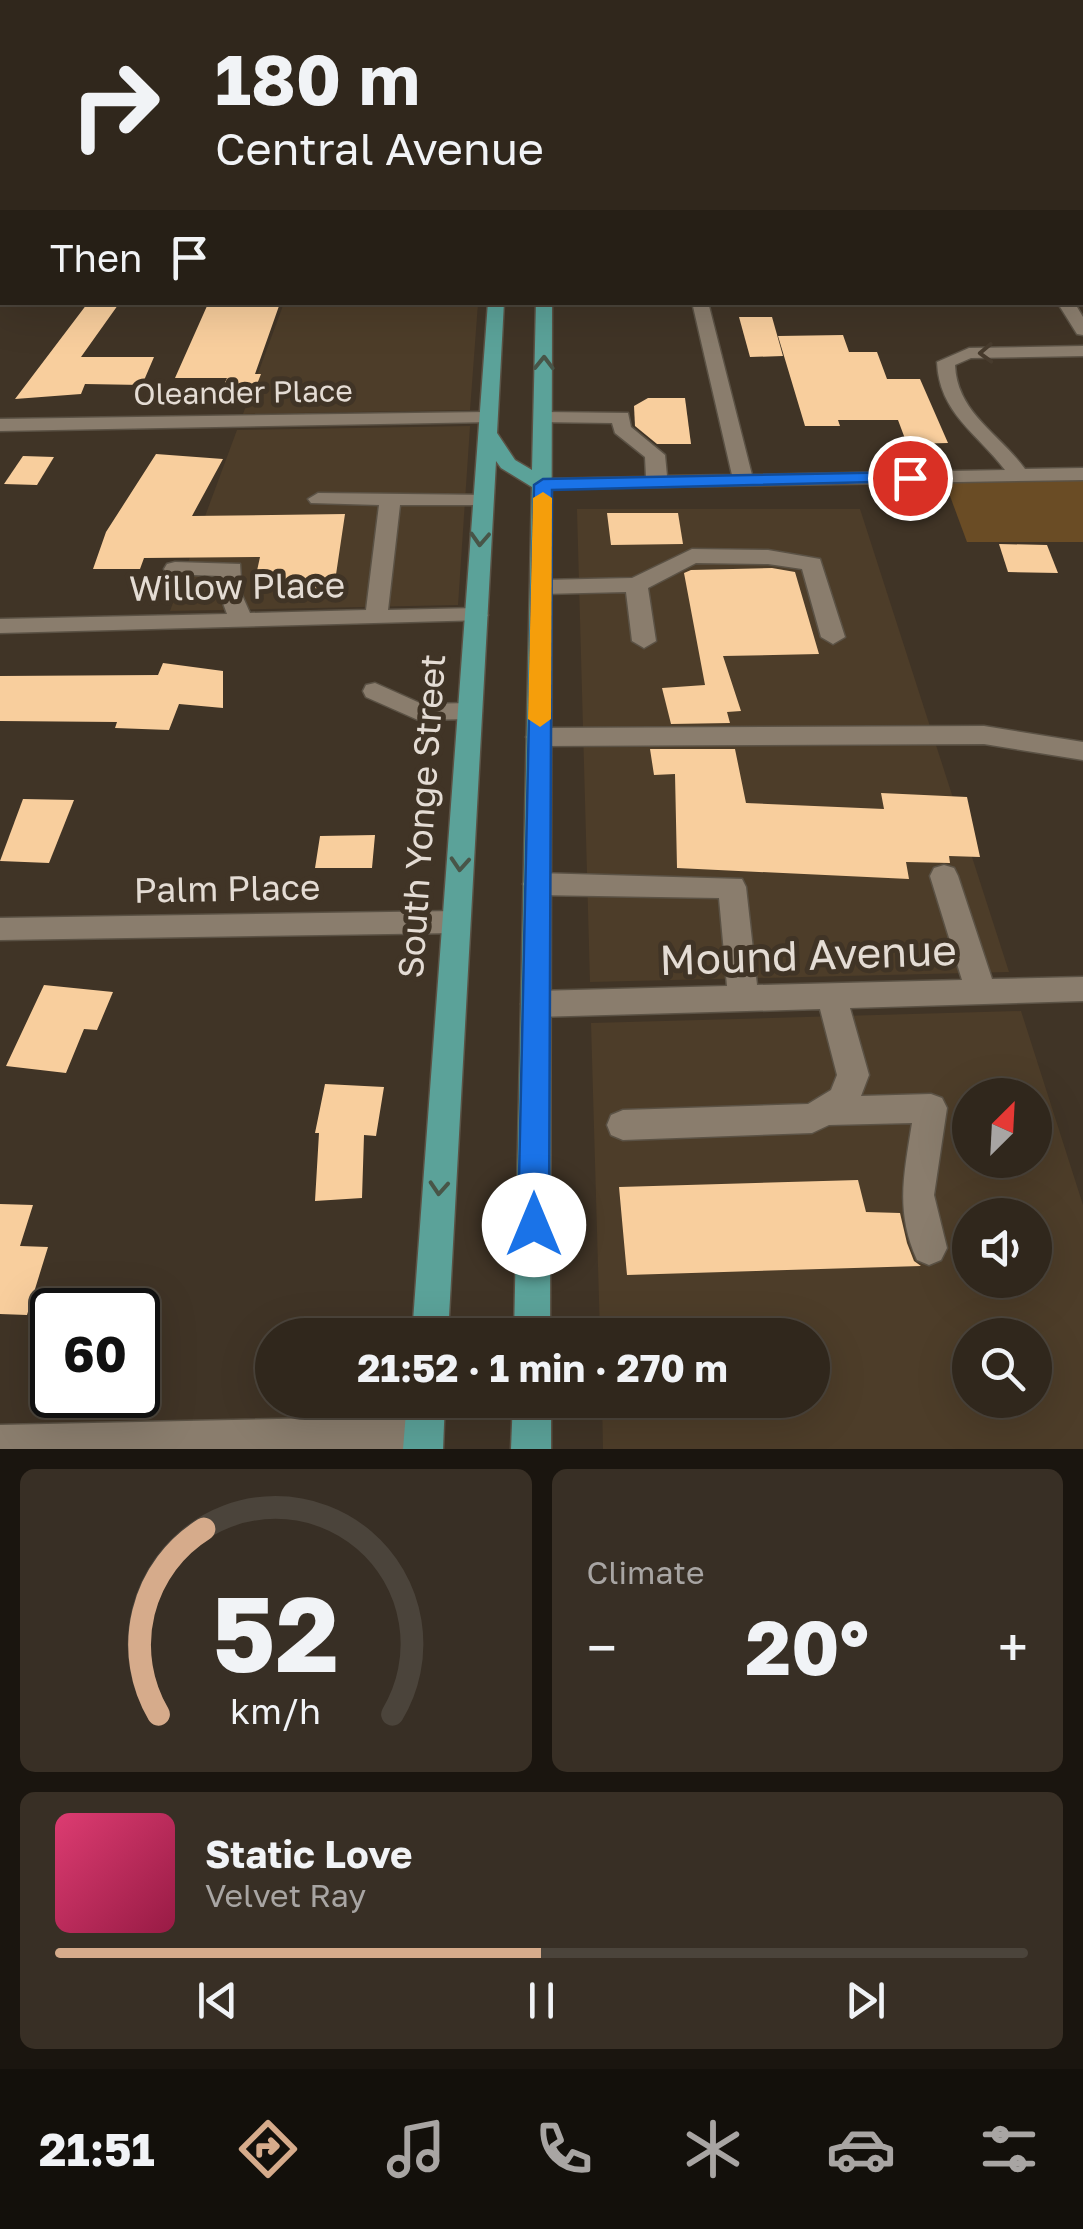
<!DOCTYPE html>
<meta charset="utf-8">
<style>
body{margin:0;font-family:"Golos Text",sans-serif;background:#382f25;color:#f1f3f6;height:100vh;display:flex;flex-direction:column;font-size:38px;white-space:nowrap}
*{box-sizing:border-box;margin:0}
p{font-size:32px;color:#a8a5a3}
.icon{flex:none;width:55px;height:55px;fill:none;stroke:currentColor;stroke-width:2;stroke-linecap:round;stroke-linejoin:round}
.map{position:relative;height:1449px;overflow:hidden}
.drawer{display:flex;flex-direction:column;gap:20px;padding:20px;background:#1a150f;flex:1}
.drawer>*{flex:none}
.banner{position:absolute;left:0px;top:0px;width:1085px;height:305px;box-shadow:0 10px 40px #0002,0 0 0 2px #4b443b;background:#30271c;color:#f1f3f6;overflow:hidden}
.needle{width:65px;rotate:24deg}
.tools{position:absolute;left:952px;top:1078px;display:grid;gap:20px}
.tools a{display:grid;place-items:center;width:100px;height:100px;border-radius:50%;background:#30271c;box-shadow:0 10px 40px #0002,0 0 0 2px #4b443b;font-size:50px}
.speed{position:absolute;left:30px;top:1288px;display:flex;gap:20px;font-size:50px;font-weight:700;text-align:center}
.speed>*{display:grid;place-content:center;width:130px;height:130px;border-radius:50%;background:#30271c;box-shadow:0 10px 40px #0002,0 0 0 2px #4b443b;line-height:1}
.speed .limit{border:5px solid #111;border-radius:15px;background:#fff;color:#111}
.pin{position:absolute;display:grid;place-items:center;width:85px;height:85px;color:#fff;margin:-42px;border:5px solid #fff;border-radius:50%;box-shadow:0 2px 10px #0007}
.me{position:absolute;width:110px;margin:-55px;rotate:0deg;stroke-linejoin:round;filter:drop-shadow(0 0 8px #0008)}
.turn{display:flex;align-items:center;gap:35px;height:210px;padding:0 50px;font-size:45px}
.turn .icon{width:130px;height:130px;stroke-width:2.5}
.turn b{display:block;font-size:70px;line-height:85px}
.then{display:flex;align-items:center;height:95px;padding:0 50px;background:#0003;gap:20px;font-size:38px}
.big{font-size:75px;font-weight:700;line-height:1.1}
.drawer .card{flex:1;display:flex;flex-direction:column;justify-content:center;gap:15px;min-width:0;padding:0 35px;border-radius:15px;background:#382f25}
.drawer .dial{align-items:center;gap:0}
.dial svg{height:260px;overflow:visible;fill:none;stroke:#4b443b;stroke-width:7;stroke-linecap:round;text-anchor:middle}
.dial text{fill:#f1f3f6;stroke:none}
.song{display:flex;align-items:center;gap:30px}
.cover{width:120px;height:120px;border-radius:15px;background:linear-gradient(135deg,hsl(340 70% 55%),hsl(340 70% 35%))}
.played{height:10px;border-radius:5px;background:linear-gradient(90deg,#d6ab8b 50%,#4b443b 50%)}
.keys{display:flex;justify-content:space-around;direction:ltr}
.heat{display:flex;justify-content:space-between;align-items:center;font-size:55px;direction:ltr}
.drawer .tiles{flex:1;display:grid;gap:20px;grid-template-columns:1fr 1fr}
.card:last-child{grid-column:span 2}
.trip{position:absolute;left:255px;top:1318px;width:575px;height:100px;border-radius:50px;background:#30271c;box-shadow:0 10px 40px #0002,0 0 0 2px #4b443b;font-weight:700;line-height:100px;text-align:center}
.dock{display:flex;height:160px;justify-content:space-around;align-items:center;background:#13100b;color:#a8a5a3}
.dock .icon{width:70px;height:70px}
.dock .selected{color:#d6ab8b}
.dock b{font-size:45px;color:#f1f3f6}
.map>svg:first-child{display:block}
</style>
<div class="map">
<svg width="1083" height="1449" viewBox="0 0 1083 1449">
<rect width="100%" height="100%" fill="#403426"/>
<g fill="#4d3d29" fill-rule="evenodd">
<path d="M284,303H478L470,410L243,414Z"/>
<path d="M470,426L458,605L170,611L237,430Z"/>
<path d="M577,509H860L1009,972L590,982Z"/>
<path d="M1021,1011L1083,1205V1449H603L602,1400H812V1335H600L591,1023ZM970,1095H1035V1160H970ZM970,1215H1035V1280H970ZM970,1335H1035V1400H970Z"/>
</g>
<path fill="#6a4c25" d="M1083,474V542H967L943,477Z"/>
<g fill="#f8ce9d">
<path d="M87,304L118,305L81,357H154L142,385L85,384L81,394L15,399Z"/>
<path d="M207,306H279L255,374H261L250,402L217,401L227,378H175Z"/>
<path d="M739,317H772L783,356L750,357Z"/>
<path d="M843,335L849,352H877L887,379H920L948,443L907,444L898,420H838L840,426H805L778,336Z"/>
<path d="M648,398H685L691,444H657L635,426L634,406Z"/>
<path d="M156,454L223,459L192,516L345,514L334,588L253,589L260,557L144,558L140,569H93L106,532Z"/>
<path d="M23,456L54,457L37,485L4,484Z"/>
<path d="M607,513H678L683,544L611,545Z"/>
<path d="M999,544L1047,545L1058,573L1008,572Z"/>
<path d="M772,568L795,572L819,654L723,656L741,711L727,712L730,723L671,724L662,688L705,685L684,573L691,570Z"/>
<path d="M163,663L223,671V708L179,704L169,730L115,728L117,722L0,721V676L158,675Z"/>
<path d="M650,749H735L746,803L884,809L881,793L967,797L980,857L949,856L950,863L906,862L909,879L677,868L675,774L654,775Z"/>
<path d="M23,799L74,800L49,863L0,861Z"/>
<path d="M375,835L372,868H315L320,836Z"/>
<path d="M44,985L113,992L97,1030L84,1029L66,1073L6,1066Z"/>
<path d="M325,1084L384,1087L376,1136L364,1135L362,1198L315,1201L319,1133H315Z"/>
<path d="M858,1180L866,1212L900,1213L907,1243L914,1261L921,1266L627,1275L619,1187Z"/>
<path d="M0,1204L33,1205L20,1246L48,1247L27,1315L0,1314Z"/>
</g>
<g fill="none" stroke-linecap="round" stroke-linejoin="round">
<g stroke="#5b5245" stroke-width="3">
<g id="minor">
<rect x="0" y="36" width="2" height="6"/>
<rect x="1082" y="46" width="1" height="8"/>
<rect x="0" y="67" width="2" height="8"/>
<rect x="0" y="118" width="2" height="8"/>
<rect x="0" y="175" width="2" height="8"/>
<rect x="1082" y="213" width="1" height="10"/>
<rect x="0" y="279" width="2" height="10"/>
<path d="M692,302H708L752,475L1005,470C977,433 939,413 937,362L969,348L1083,346V356L971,358L955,365C957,413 999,433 1025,469L1083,468V480L536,489V481L543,479L646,477L645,457L615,433L612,423L536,422L534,418L543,412L628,413L631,427L665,455L667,476L732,475Z"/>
<path d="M1057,302H1074L1083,317V335L1077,334Z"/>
<path d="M486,412L495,418L493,422L0,431V419Z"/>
<path d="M318,493L489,495L492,499L489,503L482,505H400L388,610L477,608L488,615L485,620L0,633V619L227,614L220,595L221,576L167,574L164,569L167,564L175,562L240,564L242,595L250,613L366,610L379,505L311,503L308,499Z"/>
<path d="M692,549L768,550L820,559L845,637L833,644L821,637L802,569L768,564L696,563L648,588L656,641L644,648L632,641L626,592L542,594L531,587L542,580L632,578Z"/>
<path d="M375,683L422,704L470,703L482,711L470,719L418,720L366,697L363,691L366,685Z"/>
<path d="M984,726L1083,742V760L984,744L539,746L526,737L539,728Z"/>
<path d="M944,865L954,868L958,876L992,979L1083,977V1001L850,1008L869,1075L861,1096L931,1094L942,1098L947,1108L934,1195L947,1248L941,1260L929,1265L917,1260C895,1211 904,1174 912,1123L829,1125L812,1133L623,1140L611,1135L607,1125L611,1115L623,1110L808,1104L831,1090L837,1075L820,1009L536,1017L525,1013L521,1004L525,995L536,991L727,986L719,898L537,895L527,892L523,884L527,876L537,873L742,879L746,887L757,985L962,980L930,876L934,868Z"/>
<path d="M456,911L466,914L470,922L466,930L456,933L0,940V918Z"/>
<path d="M423,1416L437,1421L442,1435L436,1449H0V1425Z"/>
</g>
</g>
<g stroke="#5b5245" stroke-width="3">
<g id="major">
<rect x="514" y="0" width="10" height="2"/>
<rect x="545" y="0" width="10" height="2"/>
<path d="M488,302H504L497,433L515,460L532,470L536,302H552L550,1335H514L532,487L501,468L496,461L448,1335H412Z"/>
<path d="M407,1400H445L443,1449H403Z"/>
<path d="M513,1400H551V1449H511Z"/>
</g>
</g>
<use href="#minor" fill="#8a7d6d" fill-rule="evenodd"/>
<use href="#major" fill="#5ba299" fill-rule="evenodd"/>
</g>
<defs><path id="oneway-chevron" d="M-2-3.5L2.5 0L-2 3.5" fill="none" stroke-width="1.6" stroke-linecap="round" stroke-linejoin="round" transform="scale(2.5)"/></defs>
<use stroke="#473b2d" href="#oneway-chevron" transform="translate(986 353) rotate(178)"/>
<g stroke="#485548">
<use href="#oneway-chevron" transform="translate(544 363) rotate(-89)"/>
<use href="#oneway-chevron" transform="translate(480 539) rotate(93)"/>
<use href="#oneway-chevron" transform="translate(460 864) rotate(94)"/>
<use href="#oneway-chevron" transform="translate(439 1188) rotate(94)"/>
</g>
<path fill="#1a73e8" stroke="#114b97" stroke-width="2.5" d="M910,472L919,478L916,481L552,490L549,1225L545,1235L534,1240L522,1235L518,1225L534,485L543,479Z"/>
<path fill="#f59e0b" d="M543,492L552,498L551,719L540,727L528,719L533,498Z"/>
<g text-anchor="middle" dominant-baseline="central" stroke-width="10" stroke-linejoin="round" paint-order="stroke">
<g font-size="30" fill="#e4dcd4" stroke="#403426">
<text transform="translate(243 392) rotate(-1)">Oleander Place</text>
</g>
<g font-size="35" fill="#e4dcd4" stroke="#403426">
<text transform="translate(237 586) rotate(-1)">Willow Place</text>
<text transform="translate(421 816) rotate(-86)">South Yonge Street</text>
<text transform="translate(227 888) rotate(-1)">Palm Place</text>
</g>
<g font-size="42" fill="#e4dcd4" stroke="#403426">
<text transform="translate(808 954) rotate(-2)">Mound Avenue</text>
</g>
</g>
</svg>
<div class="tools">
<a><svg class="needle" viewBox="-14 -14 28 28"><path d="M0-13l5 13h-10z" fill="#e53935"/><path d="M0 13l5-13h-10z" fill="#a8a5a3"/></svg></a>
<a><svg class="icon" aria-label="sound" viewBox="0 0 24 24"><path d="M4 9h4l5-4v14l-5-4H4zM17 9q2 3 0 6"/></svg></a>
<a><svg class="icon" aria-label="search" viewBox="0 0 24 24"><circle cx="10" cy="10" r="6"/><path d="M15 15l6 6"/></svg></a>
</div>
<div class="speed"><div class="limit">60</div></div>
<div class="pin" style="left:910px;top:478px;background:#d93025"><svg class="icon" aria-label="arrive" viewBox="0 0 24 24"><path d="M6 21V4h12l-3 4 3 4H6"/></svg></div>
<svg class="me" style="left:534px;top:1225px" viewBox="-20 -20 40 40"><circle r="19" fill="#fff"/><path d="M0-13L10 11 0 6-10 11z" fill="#1a73e8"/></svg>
<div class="trip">21:52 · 1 min · 270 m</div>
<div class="banner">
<div class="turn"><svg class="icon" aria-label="right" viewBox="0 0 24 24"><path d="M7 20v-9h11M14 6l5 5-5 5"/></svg><div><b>180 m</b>Central Avenue</div></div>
<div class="then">Then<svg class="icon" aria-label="arrive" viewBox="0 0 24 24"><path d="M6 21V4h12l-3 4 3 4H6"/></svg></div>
</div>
</div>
<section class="drawer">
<div class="tiles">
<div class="card dial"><svg viewBox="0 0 100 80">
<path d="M14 69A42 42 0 1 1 86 69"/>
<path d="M14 69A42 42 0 0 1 28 12" stroke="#d6ab8b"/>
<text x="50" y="56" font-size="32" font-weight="700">52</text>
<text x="50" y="72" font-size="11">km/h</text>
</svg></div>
<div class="card"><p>Climate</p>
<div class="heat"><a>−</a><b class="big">20°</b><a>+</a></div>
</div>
<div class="card">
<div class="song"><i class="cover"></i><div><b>Static Love</b><p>Velvet Ray</p></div></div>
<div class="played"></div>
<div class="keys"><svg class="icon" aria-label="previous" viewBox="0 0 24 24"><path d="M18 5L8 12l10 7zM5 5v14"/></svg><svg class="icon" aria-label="pause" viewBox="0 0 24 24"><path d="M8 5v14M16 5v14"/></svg><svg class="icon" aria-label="next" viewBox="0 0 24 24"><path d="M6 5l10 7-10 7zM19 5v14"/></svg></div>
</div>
</div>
</section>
<nav class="dock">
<b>21:51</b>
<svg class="icon selected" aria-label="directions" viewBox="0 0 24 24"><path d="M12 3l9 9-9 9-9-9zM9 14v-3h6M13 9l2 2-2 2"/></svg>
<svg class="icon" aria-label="music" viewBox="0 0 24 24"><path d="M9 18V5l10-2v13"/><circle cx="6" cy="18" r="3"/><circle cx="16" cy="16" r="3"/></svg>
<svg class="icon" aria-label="phone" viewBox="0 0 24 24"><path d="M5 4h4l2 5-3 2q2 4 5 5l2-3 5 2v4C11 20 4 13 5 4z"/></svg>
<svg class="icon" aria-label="climate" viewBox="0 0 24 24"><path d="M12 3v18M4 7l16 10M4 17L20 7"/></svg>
<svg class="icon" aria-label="car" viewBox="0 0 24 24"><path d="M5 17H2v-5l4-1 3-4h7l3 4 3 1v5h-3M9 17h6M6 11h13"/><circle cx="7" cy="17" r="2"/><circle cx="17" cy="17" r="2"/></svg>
<svg class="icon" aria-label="filters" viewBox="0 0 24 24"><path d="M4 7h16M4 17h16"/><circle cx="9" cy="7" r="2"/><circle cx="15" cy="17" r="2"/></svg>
</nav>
